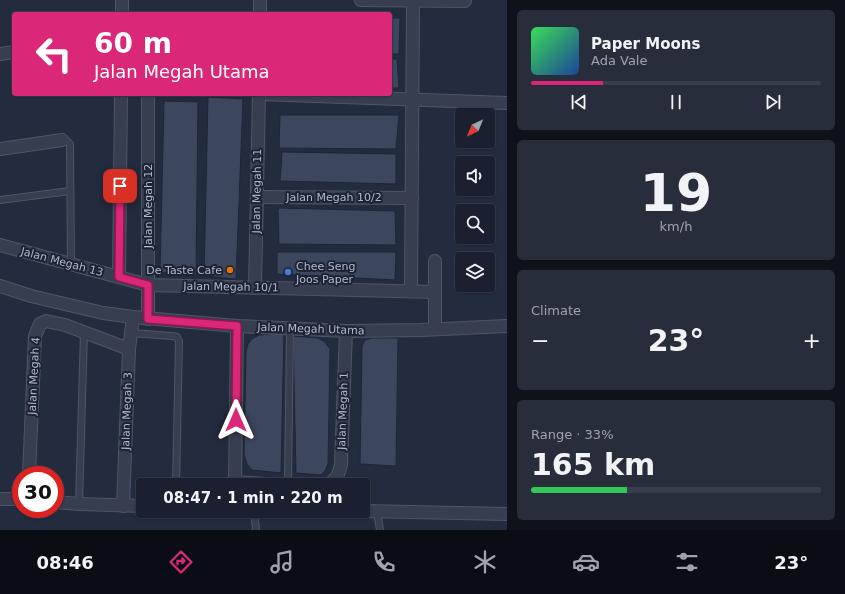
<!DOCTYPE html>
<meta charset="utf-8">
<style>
body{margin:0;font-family:"DejaVu Sans",sans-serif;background:#272d3b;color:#f1f3f6;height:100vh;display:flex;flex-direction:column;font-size:15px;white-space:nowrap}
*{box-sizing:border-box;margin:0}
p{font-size:13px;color:#9fa3aa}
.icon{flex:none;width:22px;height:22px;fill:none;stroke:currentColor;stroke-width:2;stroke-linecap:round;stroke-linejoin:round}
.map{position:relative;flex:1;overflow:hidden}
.sheet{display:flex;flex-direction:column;gap:10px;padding:10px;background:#0e121a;width:338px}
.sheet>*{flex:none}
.hud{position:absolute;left:12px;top:12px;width:380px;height:84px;border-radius:4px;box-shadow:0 1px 3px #0004,0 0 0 1px #383e4b;background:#db2777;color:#fff;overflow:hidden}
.needle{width:26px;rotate:223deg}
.fabs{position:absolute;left:455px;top:108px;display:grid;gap:8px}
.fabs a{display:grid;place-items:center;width:40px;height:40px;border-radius:4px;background:#1a202f;box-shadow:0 1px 3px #0004,0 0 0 1px #383e4b;font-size:20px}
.speed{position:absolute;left:12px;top:466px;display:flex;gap:8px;font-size:20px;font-weight:700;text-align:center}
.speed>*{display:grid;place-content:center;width:52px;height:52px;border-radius:50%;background:#1a202f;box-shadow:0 1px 3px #0004,0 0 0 1px #383e4b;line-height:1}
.speed .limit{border:6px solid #d22;background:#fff;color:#111}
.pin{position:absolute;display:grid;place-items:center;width:34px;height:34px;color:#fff;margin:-17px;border-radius:8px;box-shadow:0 2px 6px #0006}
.me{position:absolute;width:44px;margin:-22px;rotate:0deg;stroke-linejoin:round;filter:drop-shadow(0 0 3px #0008)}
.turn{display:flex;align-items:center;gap:14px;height:84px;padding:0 16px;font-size:18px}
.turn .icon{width:52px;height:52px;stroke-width:2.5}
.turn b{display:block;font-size:28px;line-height:34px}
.big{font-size:30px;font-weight:700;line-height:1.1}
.sheet .card{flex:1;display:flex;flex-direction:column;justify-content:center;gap:6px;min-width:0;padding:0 14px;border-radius:6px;background:#272d3b}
.sheet .dial{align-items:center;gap:0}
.dial b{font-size:52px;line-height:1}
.song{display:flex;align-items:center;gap:12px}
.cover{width:48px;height:48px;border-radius:6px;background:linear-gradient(135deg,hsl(130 70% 55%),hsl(220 70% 35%))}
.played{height:4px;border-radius:2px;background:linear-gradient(90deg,#db2777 25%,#383e4b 25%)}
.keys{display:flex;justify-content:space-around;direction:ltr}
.heat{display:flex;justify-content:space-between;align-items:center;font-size:22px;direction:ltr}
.charge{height:6px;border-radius:3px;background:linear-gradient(90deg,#34c759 33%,#383e4b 0)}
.trip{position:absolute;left:136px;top:478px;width:234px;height:40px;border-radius:4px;background:#1a202f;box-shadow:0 1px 3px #0004,0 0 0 1px #383e4b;font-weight:700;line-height:40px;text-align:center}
.dock{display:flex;height:64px;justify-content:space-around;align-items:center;background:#0a0d13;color:#9fa3aa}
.dock .icon{width:28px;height:28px}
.dock .selected{color:#db2777}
.dock b{font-size:18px;color:#f1f3f6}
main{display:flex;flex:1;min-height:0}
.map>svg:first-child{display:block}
</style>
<main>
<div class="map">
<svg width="507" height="530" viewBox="0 0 507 530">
<rect width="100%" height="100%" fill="#232b3f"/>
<g fill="#3c465d" stroke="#1e2536">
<path d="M390,18H400L399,54H390Z"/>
<path d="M390,59H397L399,88H390Z"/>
<path d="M208,97L243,99L236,279L204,276Z"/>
<path d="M164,101L198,102L196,276L160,272Z"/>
<path d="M280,115H399L396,149L279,148Z"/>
<path d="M282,152L396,154V184L280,181Z"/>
<path d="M278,208L395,211L396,245L279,244Z"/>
<path d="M277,252H396L395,280L277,274Z"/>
<path d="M284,333L281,473L252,470L247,464L244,454L246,352L248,344L252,339L259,335Z"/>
<path d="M293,336L318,338L325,342L330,349L328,464L325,471L321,475L296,473Z"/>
<path d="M372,338H398L396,466L360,464L362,346L365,340Z"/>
</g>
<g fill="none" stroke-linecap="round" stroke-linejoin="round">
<g stroke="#4f5667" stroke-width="8">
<g id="service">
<path d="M62,140L67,141L70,144L71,264"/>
<path d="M0,200L70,191"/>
<path d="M131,333L172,336L177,337L179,341L176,485"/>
<path d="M288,485L290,329"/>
<path d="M79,504L84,332"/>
<path d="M254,511L256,530"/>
<path d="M377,511L380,530"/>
</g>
</g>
<g stroke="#4f5667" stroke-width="14">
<g id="minor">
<path d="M361,0L465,1"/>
<path d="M122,14V0"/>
<path d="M260,14V0"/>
<path d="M0,54L14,52"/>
<path d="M261,94L507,103"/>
<path d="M0,149L62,140"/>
<path d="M257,197L412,198"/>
<path d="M0,245L148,285L435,292"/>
<path d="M435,261V329"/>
<path d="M119,277L121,94"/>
<path d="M0,286L31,296L103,313L133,317L237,326L346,331L421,330L507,326"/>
<path d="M255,288L259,94"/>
<path d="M411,291L413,1"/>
<path d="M148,319V94"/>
<path d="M29,475L35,336L40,324L46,321L65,325L129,349"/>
<path d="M236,482L280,485"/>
<path d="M235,485L237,326"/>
<path d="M327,485C336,480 339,475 341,464L346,331"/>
<path d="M0,499H21"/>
<path d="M55,502L79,504L143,506"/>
<path d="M123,506L129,349L133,317"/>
<path d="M363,511L507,514"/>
</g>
</g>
<use href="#service" stroke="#373e4f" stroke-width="6"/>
<use href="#minor" stroke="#373e4f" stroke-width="12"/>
</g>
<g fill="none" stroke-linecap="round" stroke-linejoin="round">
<g stroke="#8e194d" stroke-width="10">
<path id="route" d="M120,186L119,277L148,285V319L237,326L236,420"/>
</g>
<use href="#route" stroke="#db2777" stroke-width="7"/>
</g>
<circle fill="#e8710a" stroke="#1c2334" stroke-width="1.5" cx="230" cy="270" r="4"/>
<circle fill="#3f7fe0" stroke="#1c2334" stroke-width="1.5" cx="288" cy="272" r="4"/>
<g text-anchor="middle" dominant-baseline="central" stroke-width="4" stroke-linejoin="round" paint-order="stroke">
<g font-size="11" fill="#b3b9ca" stroke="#1c2334">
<text transform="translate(257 191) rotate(-89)">Jalan Megah 11</text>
<text x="334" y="197">Jalan Megah 10/2</text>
<text transform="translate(148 206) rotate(-90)">Jalan Megah 12</text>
<text transform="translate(62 262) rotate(15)">Jalan Megah 13</text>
<text transform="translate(231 287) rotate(1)">Jalan Megah 10/1</text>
<text transform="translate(311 329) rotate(2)">Jalan Megah Utama</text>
<text transform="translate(34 376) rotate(-87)">Jalan Megah 4</text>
<text transform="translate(127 411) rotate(-88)">Jalan Megah 3</text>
<text transform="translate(343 411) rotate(-88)">Jalan Megah 1</text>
</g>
<g font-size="11" fill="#b3b9ca" stroke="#1c2334" text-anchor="start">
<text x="296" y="266">Chee Seng<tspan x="296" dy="13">Joos Paper</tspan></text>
<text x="222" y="270" text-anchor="end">De Taste Cafe</text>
</g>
</g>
</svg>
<div class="fabs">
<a><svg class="needle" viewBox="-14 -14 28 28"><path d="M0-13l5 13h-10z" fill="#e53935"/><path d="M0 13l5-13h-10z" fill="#9fa3aa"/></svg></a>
<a><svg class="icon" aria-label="sound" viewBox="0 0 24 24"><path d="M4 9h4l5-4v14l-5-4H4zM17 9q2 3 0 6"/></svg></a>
<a><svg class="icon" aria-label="search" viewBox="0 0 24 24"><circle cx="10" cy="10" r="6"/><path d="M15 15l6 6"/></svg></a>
<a><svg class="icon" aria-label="layers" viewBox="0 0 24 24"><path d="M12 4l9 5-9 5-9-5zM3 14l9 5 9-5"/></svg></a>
</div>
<div class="speed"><div class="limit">30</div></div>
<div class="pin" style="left:120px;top:186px;background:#d93025"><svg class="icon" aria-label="arrive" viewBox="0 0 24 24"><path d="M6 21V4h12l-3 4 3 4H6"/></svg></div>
<svg class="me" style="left:236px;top:420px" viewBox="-20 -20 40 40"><path d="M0-17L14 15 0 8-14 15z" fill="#db2777" stroke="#fff" stroke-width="4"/></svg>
<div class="trip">08:47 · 1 min · 220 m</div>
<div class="hud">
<div class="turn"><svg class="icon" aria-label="left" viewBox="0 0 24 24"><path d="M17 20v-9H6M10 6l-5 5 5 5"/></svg><div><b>60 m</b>Jalan Megah Utama</div></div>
</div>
</div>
<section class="sheet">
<div class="card">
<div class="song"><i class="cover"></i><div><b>Paper Moons</b><p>Ada Vale</p></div></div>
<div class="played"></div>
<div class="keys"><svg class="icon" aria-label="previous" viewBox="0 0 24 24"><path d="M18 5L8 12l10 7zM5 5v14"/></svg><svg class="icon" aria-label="pause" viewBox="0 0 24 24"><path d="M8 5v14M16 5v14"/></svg><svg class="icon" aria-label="next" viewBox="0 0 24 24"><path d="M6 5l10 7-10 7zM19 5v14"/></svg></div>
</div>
<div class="card dial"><b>19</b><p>km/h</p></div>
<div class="card"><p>Climate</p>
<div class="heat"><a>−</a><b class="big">23°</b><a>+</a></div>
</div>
<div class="card"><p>Range · 33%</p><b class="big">165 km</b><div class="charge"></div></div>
</section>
</main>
<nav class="dock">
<b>08:46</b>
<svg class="icon selected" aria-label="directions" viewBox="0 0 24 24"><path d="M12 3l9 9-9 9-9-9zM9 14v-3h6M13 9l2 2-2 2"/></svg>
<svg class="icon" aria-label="music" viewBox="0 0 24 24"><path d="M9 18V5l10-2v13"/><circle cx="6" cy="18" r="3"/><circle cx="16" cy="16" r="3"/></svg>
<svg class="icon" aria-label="phone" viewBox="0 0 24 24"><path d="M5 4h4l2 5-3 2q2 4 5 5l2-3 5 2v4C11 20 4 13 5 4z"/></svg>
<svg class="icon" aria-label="climate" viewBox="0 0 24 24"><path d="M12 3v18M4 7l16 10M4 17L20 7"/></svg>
<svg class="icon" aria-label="car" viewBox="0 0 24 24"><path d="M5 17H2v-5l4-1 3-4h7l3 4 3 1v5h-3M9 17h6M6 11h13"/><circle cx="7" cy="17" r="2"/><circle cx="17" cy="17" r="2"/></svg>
<svg class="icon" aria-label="filters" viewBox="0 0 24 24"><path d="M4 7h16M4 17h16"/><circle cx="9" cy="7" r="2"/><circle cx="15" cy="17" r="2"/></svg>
<b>23°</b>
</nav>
